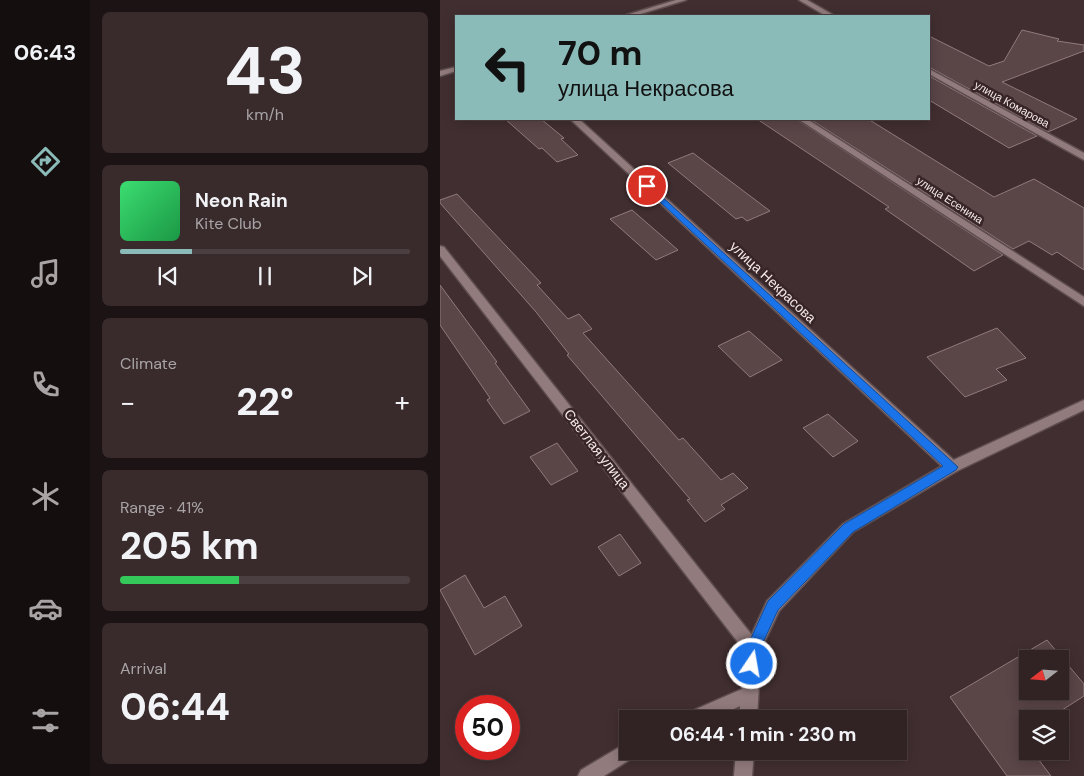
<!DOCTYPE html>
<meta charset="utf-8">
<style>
body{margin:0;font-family:"DM Sans",sans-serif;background:#392a2c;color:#f1f3f6;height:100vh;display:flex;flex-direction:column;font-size:19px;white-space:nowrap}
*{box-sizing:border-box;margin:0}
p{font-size:16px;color:#a8a4a6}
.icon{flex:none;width:28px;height:28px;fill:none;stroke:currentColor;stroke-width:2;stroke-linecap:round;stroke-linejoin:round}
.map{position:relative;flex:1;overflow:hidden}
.details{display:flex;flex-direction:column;gap:12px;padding:12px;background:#1b1314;width:350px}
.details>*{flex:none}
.guide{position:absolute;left:15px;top:15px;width:475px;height:105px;border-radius:0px;box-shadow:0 2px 12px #0003,0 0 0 1px #4c3f41;background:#8bbbb9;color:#111;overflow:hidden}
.needle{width:32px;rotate:253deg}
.tools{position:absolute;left:579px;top:650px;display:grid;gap:10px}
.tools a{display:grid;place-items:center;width:50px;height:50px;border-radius:0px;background:#312224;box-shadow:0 2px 12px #0003,0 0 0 1px #4c3f41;font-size:25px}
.speed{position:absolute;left:15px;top:695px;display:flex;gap:10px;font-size:25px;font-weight:700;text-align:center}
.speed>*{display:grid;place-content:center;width:65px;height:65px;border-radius:50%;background:#312224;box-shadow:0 2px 12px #0003,0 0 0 1px #4c3f41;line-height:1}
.speed .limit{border:8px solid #d22;background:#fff;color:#111}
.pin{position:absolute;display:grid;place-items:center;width:42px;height:42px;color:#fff;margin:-21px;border:2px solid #fff;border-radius:50%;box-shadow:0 1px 5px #0007}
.me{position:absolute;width:55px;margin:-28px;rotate:12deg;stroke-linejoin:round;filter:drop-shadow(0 0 4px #0008)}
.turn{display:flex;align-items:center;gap:18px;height:105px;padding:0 20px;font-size:22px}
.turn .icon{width:65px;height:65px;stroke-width:2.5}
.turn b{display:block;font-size:35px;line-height:42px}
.big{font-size:38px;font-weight:700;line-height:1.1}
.details .widget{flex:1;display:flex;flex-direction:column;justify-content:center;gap:8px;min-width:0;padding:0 18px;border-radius:8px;background:#392a2c}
.details .dial{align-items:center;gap:0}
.dial b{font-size:65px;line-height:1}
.song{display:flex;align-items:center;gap:15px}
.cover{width:60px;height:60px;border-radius:8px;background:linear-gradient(135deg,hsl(140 70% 55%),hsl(140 70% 35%))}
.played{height:5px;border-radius:2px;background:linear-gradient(90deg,#8bbbb9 25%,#4c3f41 25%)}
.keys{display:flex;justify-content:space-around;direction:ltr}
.heat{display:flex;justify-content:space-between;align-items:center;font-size:28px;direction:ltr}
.charge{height:8px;border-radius:4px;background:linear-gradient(90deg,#34c759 41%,#4c3f41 0)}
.trip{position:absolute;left:179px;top:710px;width:288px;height:50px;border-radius:0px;background:#312224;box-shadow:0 2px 12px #0003,0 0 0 1px #4c3f41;font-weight:700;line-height:50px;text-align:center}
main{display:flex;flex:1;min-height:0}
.dock{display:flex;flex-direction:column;width:90px;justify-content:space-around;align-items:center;background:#140e0e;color:#a8a4a6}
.dock .icon{width:35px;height:35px}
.dock .active{color:#8bbbb9}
.dock b{font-size:22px;color:#f1f3f6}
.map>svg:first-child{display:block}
</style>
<main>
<nav class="dock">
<b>06:43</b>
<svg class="icon active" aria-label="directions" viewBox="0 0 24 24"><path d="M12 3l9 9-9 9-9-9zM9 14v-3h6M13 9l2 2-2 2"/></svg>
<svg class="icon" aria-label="music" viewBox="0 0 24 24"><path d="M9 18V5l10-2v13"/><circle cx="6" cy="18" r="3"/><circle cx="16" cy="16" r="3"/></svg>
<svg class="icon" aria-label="phone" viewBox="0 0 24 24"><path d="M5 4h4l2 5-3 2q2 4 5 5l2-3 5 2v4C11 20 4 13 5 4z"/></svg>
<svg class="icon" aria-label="climate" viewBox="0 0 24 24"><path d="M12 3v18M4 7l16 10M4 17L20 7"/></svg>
<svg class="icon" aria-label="car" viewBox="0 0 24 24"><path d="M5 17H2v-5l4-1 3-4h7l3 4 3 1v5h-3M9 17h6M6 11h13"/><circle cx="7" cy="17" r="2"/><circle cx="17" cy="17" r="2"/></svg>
<svg class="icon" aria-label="filters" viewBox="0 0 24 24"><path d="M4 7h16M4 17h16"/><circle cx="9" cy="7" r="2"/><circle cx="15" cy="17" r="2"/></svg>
</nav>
<section class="details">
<div class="widget dial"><b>43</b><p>km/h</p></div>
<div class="widget">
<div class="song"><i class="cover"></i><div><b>Neon Rain</b><p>Kite Club</p></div></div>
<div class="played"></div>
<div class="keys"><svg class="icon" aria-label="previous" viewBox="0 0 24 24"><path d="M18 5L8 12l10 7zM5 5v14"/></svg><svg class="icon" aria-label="pause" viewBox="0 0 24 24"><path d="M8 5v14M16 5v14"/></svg><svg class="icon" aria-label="next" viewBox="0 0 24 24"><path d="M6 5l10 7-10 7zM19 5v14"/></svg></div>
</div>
<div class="widget"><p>Climate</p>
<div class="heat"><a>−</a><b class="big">22°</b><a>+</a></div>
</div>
<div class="widget"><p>Range · 41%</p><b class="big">205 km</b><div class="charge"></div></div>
<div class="widget"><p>Arrival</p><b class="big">06:44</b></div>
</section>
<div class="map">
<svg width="644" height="776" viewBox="0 0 644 776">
<rect width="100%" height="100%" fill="#412e30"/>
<g fill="#5a4547" stroke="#917a7d" fill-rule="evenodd">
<path d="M582,30L619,39L617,41L644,45V51L562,82L637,119L608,132L489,67V36L549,66L564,61Z"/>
<path d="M489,76L597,136L569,148L489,100Z"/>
<path d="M65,119H101L124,138L121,139L138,155L117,162L102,148L99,149Z"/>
<path d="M317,119H356L563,255L534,271L445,209L449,207Z"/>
<path d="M370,119H428L554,197L594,179L644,208V270L617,252L612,255L589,241L573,249Z"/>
<path d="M253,153L330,211L307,221L302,217L296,219L228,163Z"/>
<path d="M17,194L101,283L97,285L128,319L139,314L152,329L143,333L239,440L243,438L281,480L293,473L308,488L281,505L285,509L265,522L247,500L250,499L127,355L129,354L96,312L0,203V200Z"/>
<path d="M192,210L238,250L216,260L170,219Z"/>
<path d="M0,285L57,362L55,363L90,411L64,424L47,400L50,398L0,325Z"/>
<path d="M557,328L586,358L556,369L567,380L525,397L487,357Z"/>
<path d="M309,331L342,360L310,377L278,346Z"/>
<path d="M388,414L418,441L393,457L363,428Z"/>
<path d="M117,443L138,471L111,485L90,457Z"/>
<path d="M180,534L201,563L179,576L158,547Z"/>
<path d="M25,575L44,608L65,596L82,626L35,655L0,590Z"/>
<path d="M607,640L644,684V696L608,719H588V751H592L611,776H567L510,697ZM588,659H620V691H588Z"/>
</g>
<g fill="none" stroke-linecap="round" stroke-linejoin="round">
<g stroke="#5e4d4f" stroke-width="3">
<g id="street">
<path d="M236,0H246L194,16H183Z"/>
<path d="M359,0H367L395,16H386Z"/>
<path d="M16,67V71L0,76V71Z"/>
<path d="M489,69L644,153V160L489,74Z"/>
<path d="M130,119H139L517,463L519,467L517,471L512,472L507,471Z"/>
<path d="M358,119H367L644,297V306Z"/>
<path d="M0,246L4,247L319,644L321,649L319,654L313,657L307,654L0,256Z"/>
</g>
</g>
<g stroke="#5e4d4f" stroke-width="3">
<g id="secondary">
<path d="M644,400V410L517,471L413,532L339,611L321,649L317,719H299L300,706L273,719H244L247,713L302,689L305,649L327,601L403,524L507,463Z"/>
<path d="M188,742V751H197L194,757L164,776H138L141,770Z"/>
<path d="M296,751H314L312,776H294Z"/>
</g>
</g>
<use href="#street" fill="#927b7d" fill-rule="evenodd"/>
<use href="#secondary" fill="#927b7d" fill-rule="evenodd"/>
</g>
<path fill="#1a73e8" stroke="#114b97" d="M207,183L518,467L516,470L413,532L338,610L320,649L318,669L312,671L307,669L305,664L306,649L328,601L404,524L503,466L204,187V184Z"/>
<g text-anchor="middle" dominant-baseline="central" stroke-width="5" stroke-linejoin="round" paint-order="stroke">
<g font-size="11" fill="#f6e9ea" stroke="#372527">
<text transform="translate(572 104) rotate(29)">улица Комарова</text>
<text transform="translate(510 200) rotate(33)">улица Есенина</text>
</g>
<g font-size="14" fill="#f6e9ea" stroke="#372527">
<text transform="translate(333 282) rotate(43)">улица Некрасова</text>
<text transform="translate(157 449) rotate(52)">Светлая улица</text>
</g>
</g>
</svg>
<div class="tools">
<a><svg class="needle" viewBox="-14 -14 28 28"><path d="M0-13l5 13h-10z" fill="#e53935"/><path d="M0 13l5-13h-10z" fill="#a8a4a6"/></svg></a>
<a><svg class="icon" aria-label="layers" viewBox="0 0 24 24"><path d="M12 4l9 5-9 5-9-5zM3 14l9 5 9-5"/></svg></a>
</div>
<div class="speed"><div class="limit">50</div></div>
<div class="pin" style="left:207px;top:186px;background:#d93025"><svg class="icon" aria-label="arrive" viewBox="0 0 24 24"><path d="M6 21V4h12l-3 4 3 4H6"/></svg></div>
<svg class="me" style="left:312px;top:664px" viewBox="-20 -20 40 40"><circle r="17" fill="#1a73e8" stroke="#fff" stroke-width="3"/><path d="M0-11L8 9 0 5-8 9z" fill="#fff"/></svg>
<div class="trip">06:44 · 1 min · 230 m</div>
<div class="guide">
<div class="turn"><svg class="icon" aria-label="left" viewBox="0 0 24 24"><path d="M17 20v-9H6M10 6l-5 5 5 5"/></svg><div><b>70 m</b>улица Некрасова</div></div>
</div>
</div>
</main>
